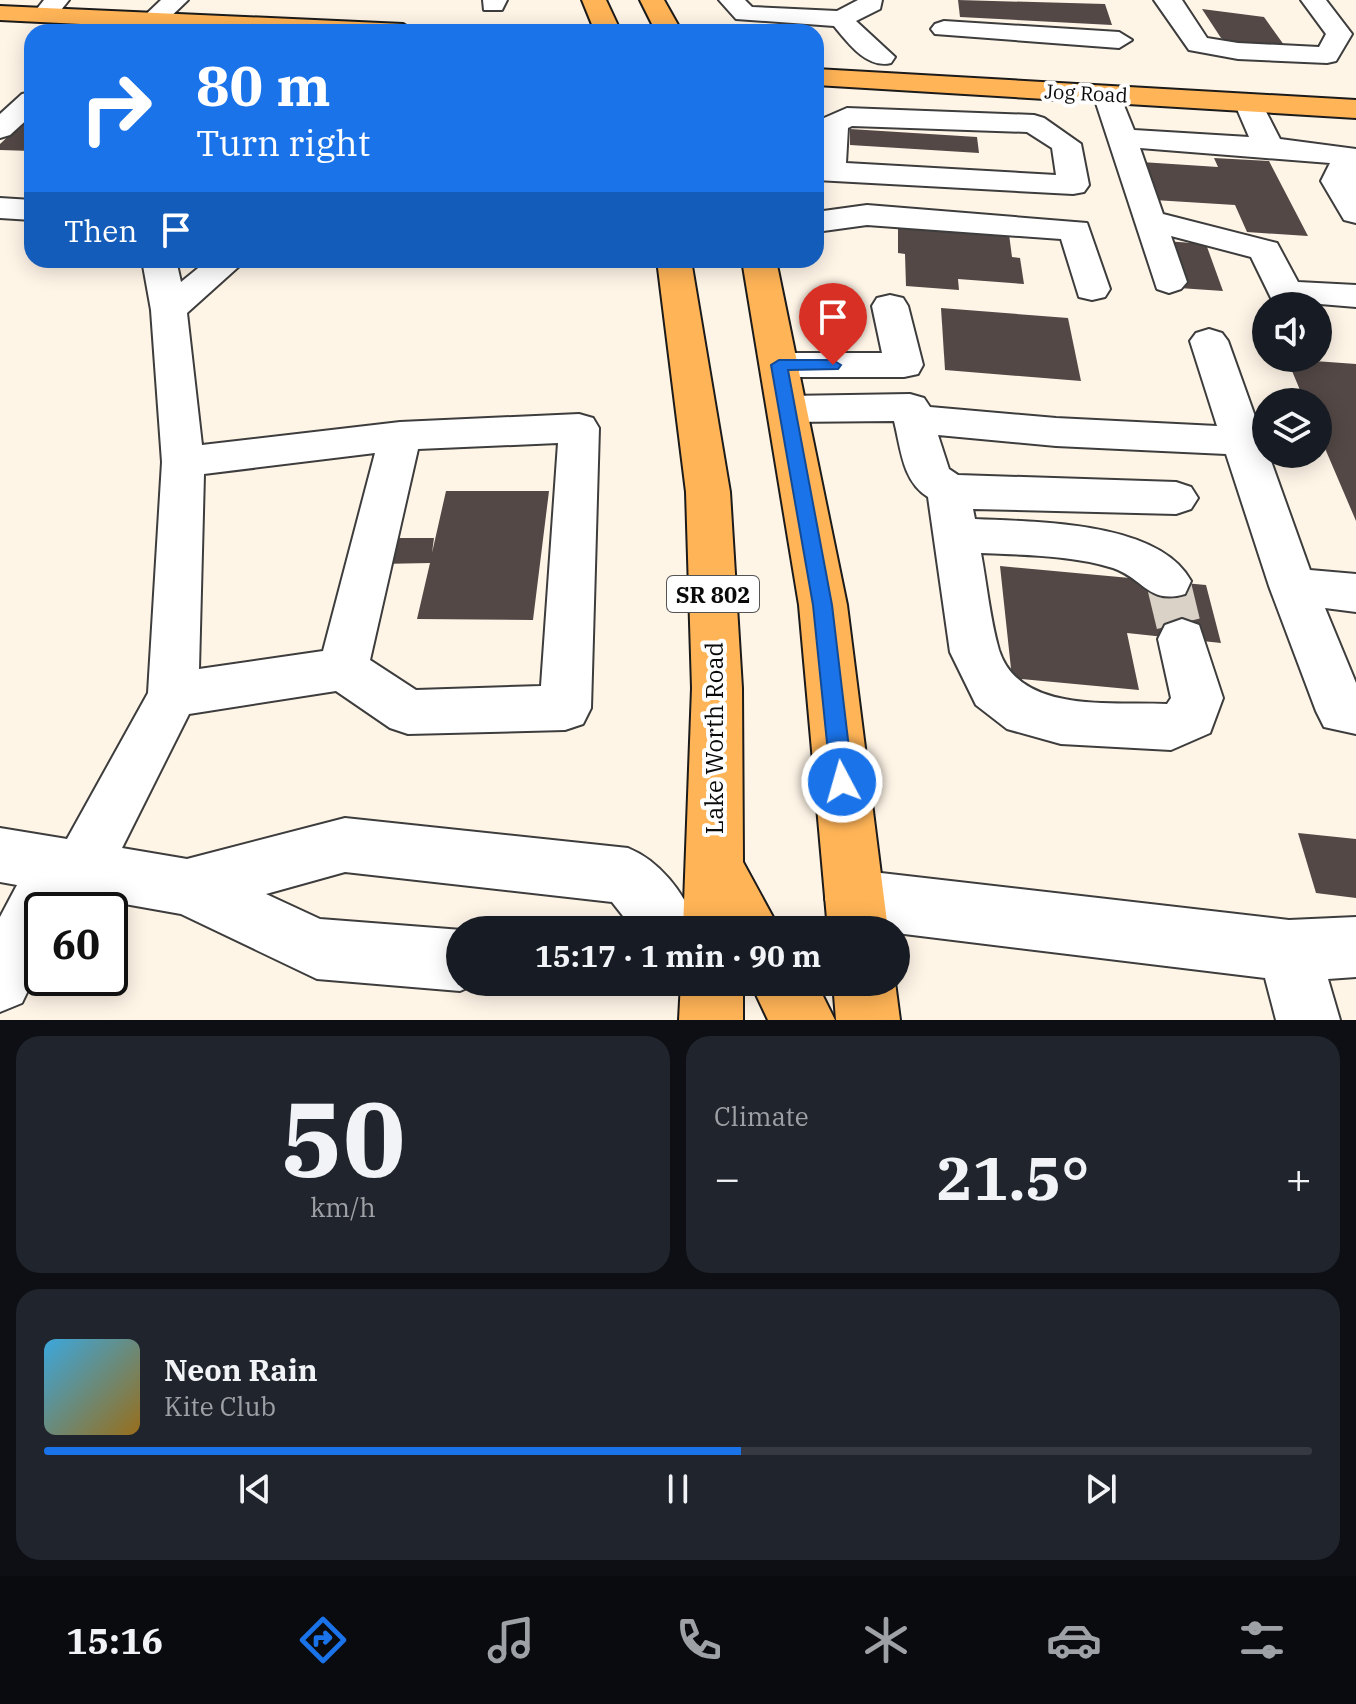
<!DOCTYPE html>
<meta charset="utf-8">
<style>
body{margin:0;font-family:"IBM Plex Serif",serif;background:#20242c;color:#f1f3f6;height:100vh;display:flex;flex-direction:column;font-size:30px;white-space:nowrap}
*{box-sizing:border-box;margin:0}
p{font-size:26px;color:#9ea1a6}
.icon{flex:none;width:44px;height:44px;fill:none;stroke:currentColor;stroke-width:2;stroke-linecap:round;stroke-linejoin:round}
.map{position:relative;height:1020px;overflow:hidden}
.sheet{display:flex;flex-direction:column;gap:16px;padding:16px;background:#0d0f14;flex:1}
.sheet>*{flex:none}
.guide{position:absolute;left:24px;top:24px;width:800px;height:244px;border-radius:24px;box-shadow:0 4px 20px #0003;background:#1a73e8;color:#fff;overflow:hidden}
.tools{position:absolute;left:1252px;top:292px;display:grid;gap:16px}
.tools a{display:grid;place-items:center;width:80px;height:80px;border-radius:50%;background:#171b24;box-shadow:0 4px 20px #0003;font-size:40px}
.speed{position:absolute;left:24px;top:892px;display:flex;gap:16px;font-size:40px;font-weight:700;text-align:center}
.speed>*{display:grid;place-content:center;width:104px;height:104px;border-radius:50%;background:#171b24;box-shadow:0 4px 20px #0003;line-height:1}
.speed .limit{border:4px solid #111;border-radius:12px;background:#fff;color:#111}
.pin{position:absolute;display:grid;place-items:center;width:68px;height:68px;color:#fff;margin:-82px -34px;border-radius:50% 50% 50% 0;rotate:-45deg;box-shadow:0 0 8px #0007}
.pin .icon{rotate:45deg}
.me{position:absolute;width:88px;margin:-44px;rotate:354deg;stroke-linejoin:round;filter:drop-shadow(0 0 6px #0008)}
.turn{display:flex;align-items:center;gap:28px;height:168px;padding:0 40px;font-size:36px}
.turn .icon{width:104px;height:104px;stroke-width:2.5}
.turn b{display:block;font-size:56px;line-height:68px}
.then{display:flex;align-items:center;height:76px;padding:0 40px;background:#0003;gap:16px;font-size:30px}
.big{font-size:60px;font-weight:800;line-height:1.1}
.sheet .widget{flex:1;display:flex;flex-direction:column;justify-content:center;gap:12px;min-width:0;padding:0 28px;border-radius:24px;background:#20242c}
.sheet .dial{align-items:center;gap:0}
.dial b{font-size:104px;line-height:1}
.song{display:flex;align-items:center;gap:24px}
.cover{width:96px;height:96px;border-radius:12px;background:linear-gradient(135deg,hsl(200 70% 55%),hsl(40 70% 35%))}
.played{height:8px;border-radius:4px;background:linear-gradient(90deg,#1a73e8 55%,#363941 55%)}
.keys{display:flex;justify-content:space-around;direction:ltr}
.heat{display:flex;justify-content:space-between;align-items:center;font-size:44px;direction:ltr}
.sheet .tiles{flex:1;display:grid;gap:16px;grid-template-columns:1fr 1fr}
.widget:last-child{grid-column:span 2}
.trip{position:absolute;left:446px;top:916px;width:464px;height:80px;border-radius:40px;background:#171b24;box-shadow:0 4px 20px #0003;font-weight:800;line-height:80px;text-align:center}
.dock{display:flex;height:128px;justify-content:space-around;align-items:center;background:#090b0e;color:#9ea1a6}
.dock .icon{width:56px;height:56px}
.dock .current{color:#1a73e8}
.dock b{font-size:36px;color:#f1f3f6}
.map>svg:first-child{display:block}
</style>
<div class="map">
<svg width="1356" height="1020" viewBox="0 0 1356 1020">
<rect width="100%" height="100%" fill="#fff5e7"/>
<g fill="#534846">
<path d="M958,0L1105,4L1112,25L960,17Z"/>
<path d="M1202,9L1264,17L1284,45L1230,43L1221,38Z"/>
<path d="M32,114V151L0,150V144Z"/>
<path d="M850,129L977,137L979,153L850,145Z"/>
<path d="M1214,158L1269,161L1308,236L1247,232L1235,205L1154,200L1141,162L1218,167Z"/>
<path d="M898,226L1009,234L1012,257L1020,258L1024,284L958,279L959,290L906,286L905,254L898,253Z"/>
<path d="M1165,241L1206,244L1223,291L1179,288Z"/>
<path d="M941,308L1068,318L1081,381L945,370Z"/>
<path d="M1287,359L1356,364V521L1318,432V402H1305Z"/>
<path d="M446,491H549L533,620L417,619L430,563L379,564L385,538H434L432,553Z"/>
<path d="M1000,566L1206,585L1221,643L1127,633L1139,690L1012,678Z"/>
<path d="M1298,833L1356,839V898L1316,893Z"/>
</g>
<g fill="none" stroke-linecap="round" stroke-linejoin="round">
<path stroke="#dad2c6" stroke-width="44" stroke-dasharray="44 22" stroke-linecap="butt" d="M1168,581L1182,639"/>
<g stroke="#3d3d3d" stroke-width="4">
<g id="minor">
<path d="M44,0H69L53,20L44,22L32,15Z"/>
<path d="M161,0H188L162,25H144L140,20Z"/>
<path d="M483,0H507L502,10H484Z"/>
<path d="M719,0H745L752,7L837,11L858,0H882L880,9L856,21L895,57L891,63C867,69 848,43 834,26L736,19Z"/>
<path d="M1154,0H1182L1207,38L1238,43L1319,47L1326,34L1301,0H1326L1352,34L1336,61L1327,63L1238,59L1189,50Z"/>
<path d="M944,21L1119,32L1132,40L1119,48L935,34L931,29L935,24Z"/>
<path d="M1107,86L1117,88L1134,130L1249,137L1234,102L1238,96H1258L1280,139L1356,149C1356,175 1356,196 1356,223L1344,220L1321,181L1330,163L1140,148L1163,214L1277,243L1298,282L1356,285V307L1272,300L1251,257L1171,236L1187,282L1181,289L1169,293L1157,289L1093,94L1097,88Z"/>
<path d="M32,92V115L10,135L0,138V114L22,94Z"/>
<path d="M847,108L1034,115L1044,118L1081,144L1089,185L1084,192L1073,194L816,180L819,124L824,118ZM852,126L1027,132L1052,148L1056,175L846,163L848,128Z"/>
<path d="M0,198L32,200V220L0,218Z"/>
<path d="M867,205L1087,223L1110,289L1105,297L1092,300L1079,297L1061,239L867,225L816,232V212Z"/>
<path d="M142,260H176L181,282L208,260H246L187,313L202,445L400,422L579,414L593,418L599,428L591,708L583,724L565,730L408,734L390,728L336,691L189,714L122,848L187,859L345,818L628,848C660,861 683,892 696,923L693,930H634L612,902L345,872L266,894L320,919L462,930L460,982H481L460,991L317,979L181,914L74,895L67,910H42V961L22,1003L0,1012V917L17,885L0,882V828L67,839L148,693L162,462L151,310ZM558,443L541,686L416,690L370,660L418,449ZM375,453L323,651L199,669L204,474Z"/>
<path d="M890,295L903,298L908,306L923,365L918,374L904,377H779L765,374L760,365L765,356L779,353H882L872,306L877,298Z"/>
<path d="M1209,329L1222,333L1228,341L1310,570L1356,574V612L1325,608L1356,683V734L1324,727L1316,711L1269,586L1226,454L1056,446L938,435L949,469L958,475L1176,482L1191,487L1198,498L1191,509L1176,514L973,509L975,519C1036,522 1159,521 1191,581L1185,594C1149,605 1143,578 1113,568C1071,555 1024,555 981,553C987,585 990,619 999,650C1020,715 1114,701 1167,704L1171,698L1158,639L1165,625L1182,619L1199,625L1223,698L1210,733L1171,750L1061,744L1007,729L976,705L950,652L928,497C902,481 901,448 894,421L787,422L773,418L767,409L773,400L787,396L910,394L924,398L930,407L1056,418L1217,426L1190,341L1196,333Z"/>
<path d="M855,870L1289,920L1356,917V977L1328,979L1340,1020H1276L1265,978L896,933V930L855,928L834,919L825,899L834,879Z"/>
</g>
</g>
<g stroke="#1b1b1b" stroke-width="4">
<g id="major">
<path d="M582,0H606L621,32H595Z"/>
<path d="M640,0H664L682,32H656Z"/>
<path d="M0,6L403,24L416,32H242L0,20Z"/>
<path d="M816,69L1356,100V118L816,85Z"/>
<path d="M657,260H691L730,492L742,688L743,862L780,930H683L692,688L686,492Z"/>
<path d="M742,260H776L847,605L888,930H828L799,605Z"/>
<path d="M681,982H743V1020H679Z"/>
<path d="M750,982H816L835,1020H768Z"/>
<path d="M833,982H895L900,1020H836Z"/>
</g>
</g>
<use href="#minor" fill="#fff" fill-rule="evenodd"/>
<use href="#major" fill="#ffb457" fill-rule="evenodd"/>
</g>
<path fill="#1a73e8" stroke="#114b97" stroke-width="2" d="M833,360L841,365L838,369L788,370L832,605L853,782L850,789L842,792L834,789L831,782L813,605L771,365L779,360Z"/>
<g text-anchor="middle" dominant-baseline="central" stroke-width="8" stroke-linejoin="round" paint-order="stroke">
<g font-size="20" fill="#0a0a0a" stroke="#fff">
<text transform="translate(1086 93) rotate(3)">Jog Road</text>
</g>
<rect fill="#fff" stroke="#545454" stroke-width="2" x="667" y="576" width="92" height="36" rx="6"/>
<g font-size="22" font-weight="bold" fill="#0a0a0a">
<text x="713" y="594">SR 802</text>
</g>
<g font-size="24" fill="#0a0a0a" stroke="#fff">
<text transform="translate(714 738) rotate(-90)">Lake Worth Road</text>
</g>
</g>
</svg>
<div class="tools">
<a><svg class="icon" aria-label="sound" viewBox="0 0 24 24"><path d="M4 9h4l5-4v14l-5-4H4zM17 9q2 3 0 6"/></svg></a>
<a><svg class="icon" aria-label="layers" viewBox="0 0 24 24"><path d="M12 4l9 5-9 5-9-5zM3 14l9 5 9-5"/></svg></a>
</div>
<div class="speed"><div class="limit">60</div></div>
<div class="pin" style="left:833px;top:365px;background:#d93025"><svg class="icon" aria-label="arrive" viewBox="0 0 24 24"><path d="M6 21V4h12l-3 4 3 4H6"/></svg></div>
<svg class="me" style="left:842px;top:782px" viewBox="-20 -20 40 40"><circle r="17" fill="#1a73e8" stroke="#fff" stroke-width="3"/><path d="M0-11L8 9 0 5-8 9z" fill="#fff"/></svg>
<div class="trip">15:17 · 1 min · 90 m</div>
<div class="guide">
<div class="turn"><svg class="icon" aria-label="right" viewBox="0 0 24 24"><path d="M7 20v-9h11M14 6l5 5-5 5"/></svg><div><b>80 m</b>Turn right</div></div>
<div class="then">Then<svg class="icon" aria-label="arrive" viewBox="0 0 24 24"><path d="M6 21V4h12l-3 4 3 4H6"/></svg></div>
</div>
</div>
<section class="sheet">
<div class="tiles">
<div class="widget dial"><b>50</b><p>km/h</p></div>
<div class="widget"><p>Climate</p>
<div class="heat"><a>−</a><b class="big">21.5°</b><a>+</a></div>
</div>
<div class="widget">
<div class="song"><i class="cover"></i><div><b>Neon Rain</b><p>Kite Club</p></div></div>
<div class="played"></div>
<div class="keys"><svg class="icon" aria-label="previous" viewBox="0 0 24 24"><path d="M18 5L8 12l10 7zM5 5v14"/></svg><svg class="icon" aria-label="pause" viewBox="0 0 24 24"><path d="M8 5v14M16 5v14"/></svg><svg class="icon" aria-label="next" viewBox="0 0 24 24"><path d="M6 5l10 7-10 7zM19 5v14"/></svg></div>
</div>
</div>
</section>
<nav class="dock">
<b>15:16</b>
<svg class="icon current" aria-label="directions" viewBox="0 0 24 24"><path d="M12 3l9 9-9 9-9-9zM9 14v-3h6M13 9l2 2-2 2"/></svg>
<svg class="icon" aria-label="music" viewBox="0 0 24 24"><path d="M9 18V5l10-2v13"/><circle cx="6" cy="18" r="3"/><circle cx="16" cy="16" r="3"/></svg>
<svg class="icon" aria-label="phone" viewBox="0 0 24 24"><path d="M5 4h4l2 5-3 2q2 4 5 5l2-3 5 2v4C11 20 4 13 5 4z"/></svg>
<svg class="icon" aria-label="climate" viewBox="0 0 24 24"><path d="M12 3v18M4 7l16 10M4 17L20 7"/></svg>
<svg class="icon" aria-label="car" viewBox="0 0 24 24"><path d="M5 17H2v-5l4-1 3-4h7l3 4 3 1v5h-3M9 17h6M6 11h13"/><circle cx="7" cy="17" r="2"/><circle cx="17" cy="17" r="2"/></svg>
<svg class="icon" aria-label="filters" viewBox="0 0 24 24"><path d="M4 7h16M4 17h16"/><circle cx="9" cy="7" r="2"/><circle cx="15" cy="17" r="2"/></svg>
</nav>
